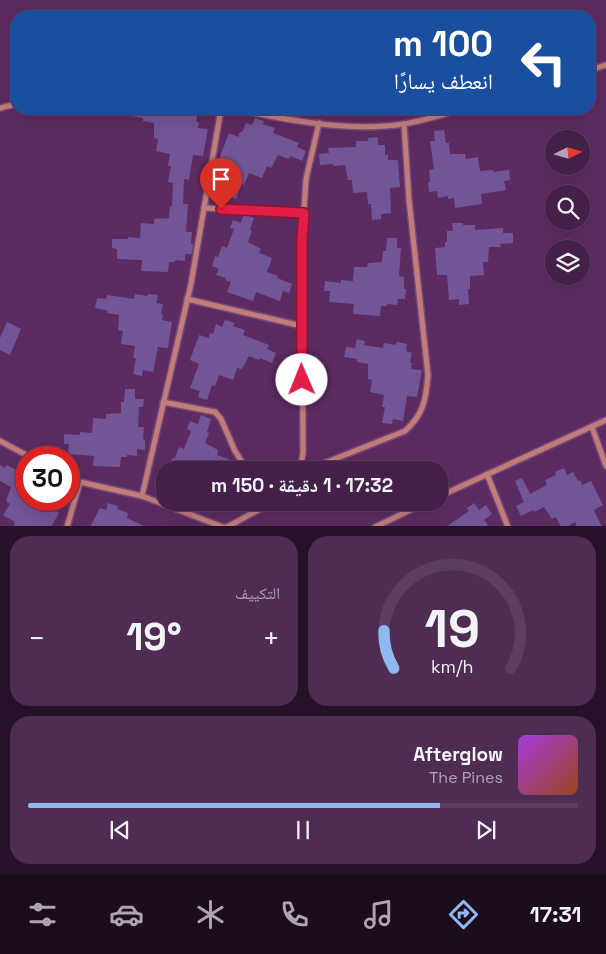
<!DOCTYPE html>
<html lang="ar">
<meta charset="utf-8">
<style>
body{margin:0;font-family:"Space Grotesk","Noto Naskh Arabic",sans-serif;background:#4f2d53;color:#f1f3f6;direction:rtl;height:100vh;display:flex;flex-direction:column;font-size:19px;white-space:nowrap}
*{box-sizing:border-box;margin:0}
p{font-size:16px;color:#b0a3b4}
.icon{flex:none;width:28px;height:28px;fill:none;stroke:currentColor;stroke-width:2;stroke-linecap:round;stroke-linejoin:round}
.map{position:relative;height:526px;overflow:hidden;direction:ltr}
.side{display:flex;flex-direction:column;gap:10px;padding:10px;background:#261228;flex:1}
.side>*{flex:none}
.hud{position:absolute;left:10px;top:10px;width:586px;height:105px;border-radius:20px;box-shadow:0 5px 20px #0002,0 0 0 1px #5d3e61;direction:rtl;background:#1a4fa0;color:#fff;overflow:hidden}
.needle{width:32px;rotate:85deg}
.buttons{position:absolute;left:545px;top:130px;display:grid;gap:10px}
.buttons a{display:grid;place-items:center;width:45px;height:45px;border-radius:50%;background:#452049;box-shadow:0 5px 20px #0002,0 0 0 1px #5d3e61;font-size:25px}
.speed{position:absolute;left:15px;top:446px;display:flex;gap:10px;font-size:25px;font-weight:700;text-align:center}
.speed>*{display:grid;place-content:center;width:65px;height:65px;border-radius:50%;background:#452049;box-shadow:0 5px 20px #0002,0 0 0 1px #5d3e61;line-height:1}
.speed .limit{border:8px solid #d22;background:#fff;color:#111}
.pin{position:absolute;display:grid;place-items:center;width:42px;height:42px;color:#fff;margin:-51px -21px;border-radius:50% 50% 50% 0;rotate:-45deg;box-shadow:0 0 5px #0007}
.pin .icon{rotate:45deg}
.me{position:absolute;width:55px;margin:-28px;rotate:359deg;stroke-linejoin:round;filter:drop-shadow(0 0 4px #0008)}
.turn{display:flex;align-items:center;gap:18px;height:105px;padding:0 20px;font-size:22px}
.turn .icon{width:65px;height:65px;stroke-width:2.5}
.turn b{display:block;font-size:35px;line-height:42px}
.big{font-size:38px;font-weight:700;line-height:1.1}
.side .widget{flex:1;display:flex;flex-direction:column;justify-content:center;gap:8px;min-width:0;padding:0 18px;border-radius:20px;background:#4f2d53}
.side .dial{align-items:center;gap:0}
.dial svg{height:130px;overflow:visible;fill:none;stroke:#5d3e61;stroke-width:7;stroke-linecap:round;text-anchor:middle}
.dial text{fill:#f1f3f6;stroke:none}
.song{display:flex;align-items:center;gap:15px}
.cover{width:60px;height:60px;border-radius:8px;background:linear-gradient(135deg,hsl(280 70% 55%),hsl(20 70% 35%))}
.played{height:5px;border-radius:2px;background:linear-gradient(90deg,#90b9f0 75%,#5d3e61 75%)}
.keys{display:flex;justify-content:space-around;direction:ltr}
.heat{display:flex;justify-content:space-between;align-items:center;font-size:28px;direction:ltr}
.side .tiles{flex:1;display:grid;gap:10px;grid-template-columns:1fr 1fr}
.widget:last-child{grid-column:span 2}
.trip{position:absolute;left:156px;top:461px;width:292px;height:50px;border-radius:20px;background:#452049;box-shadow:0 5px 20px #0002,0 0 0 1px #5d3e61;font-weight:700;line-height:50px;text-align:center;direction:rtl}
.dock{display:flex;height:80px;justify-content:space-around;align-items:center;background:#1c0d1d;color:#b0a3b4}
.dock .icon{width:35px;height:35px}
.dock .selected{color:#90b9f0}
.dock b{font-size:22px;color:#f1f3f6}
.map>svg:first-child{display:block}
</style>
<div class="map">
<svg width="606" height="527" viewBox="0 0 606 527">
<rect width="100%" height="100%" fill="#5c2b61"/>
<g fill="#725596">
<path d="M132,109H192V110L198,112L196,122H199L198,128L208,129L203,156L193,155L189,180L184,179L183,204H188L186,232H192L191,244H193L192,254H185V261L175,260V262H169L168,272L141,271L142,260L117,259V249L112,248V239H128V237L140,238L141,223L154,224V219L169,218L170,206L172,207L173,183L168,182L171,166H168L170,154L156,151L158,139L154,138V123L143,121V118L130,116Z"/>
<path d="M255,118L264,121L263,124L275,128L273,133L299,143L297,147L306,151L302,161L290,156L289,159L278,155L271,168L267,166L262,178L249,173L244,185L242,184L236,199L227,195L229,190L220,186L229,162L219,159L229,133L238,137L240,132H242L246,123L252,125Z"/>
<path d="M444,130L446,143H449L450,154H465L466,159L478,157L480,171L493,170V172L509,170L510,180L504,181L506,190L481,194L482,204L455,208L454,198L448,199V196L438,198L437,191L429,192L428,182H430L429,170L434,169L430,141H435L434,131Z"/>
<path d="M378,137V145H385V155H388V160H398L400,187L390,188L391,213L381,214V219L372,220L371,204H368L367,192L353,193L352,180H348L345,165L333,166V164L320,165L319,154L329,153L328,148L356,147V141H368V138Z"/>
<path d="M244,214L254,218L250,230L252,231L248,242L261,249L259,253L272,258L267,272L278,276L277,278L292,284L289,293L283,291L280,301L256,292L253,301L227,292L231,282L225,280L226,278L216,275L219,269L212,266L215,256L218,257L222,246L227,248L234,229L230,228L233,220L241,223Z"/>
<path d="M452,223H463V225H475V230L503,228V233H513V243L500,244L501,247H489L488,262H483L484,275L470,276V289H468L469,304L459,305V299L449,300L447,275H437L435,248L445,247V242H447V231H453Z"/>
<path d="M387,238H397V248H401L399,276L404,277V289H406L405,299H398L397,305L387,304V306H381L380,316L353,314L354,304L329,302L330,291H324L325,281L341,283V280L353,281L354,267H367L368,263L382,262L383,251H386Z"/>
<path d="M135,294L147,296L148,294L158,295L156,303L163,304L161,314H163L162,320L172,322L168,348L158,347L153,372L143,370L142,376L133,374L136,358H133L135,346L121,344L123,331L118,330L119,315L107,313L108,311L95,308L97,298L106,299L107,295L134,299Z"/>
<path d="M225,320L235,323L233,326L245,330L243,335L269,345L267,349L276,353L272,363L260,358L259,360L249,356L242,369L237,368L233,380L219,375L215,386L212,385L207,400L198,397L200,391L190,388L199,364L190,360L199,335L209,338L210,333L213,334L216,324L222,327Z"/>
<path d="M7,322L21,329L10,355L0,350V338Z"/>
<path d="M357,339L365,341L364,345L383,348L384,343L396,345L397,342L407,344L406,351L412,353L410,363H412L411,369L422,370L417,397L407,396L403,421L393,419L392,424L382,423L385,407H382L384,395L370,392L372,380L368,379V364L357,362V359L344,357L346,347L355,348Z"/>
<path d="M125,389H135V399H144L143,407H139L138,427H144L143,439L145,440V450L137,449V456L127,455V457H121L120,467L93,466L94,456L68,454L69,444H64V434L80,435V432L92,433L93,418L106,419V414L121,413V402H124Z"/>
<path d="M201,415L211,419L207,432L209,433L205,443L218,450L217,455L229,459L225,470H176L169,467L172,458H175L179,447L184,449L191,431L187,429L190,421L198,424Z"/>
<path d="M0,465L5,468L7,465L24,474L23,478L26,479V500H48L53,503L50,508L59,513L51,527H13L15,522L3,515L10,504L6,501L11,487L0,481Z"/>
<path d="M564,468L567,475L573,472L578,481L580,480L582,485L591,481L603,505L594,510L602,527H577L575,522L567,527H561L556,517L552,519L544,507L534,512L533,510L521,516L516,506L524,502L515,481L522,478L530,494L547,485L545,480L556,475L555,472Z"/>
<path d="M108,503L118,506L117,509L128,513L127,518L146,527H90L100,508L106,510Z"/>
<path d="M474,503L479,510L486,505L492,514L484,520L488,525L485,527H446L469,511L467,508Z"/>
</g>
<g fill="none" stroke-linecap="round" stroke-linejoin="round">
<g stroke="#77497b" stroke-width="8">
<g id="street">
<path d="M590,70L606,65"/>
<path d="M0,108L16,104"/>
<path d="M239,109C286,121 355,132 403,124C424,121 444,114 463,109"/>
<path d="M204,208L304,213"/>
<path d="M187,299L302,326"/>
<path d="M163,402L215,412L221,419L235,451L247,470"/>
<path d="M592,427L606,466"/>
<path d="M0,441L32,458"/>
<path d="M300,470L303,453L302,239L306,179L319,123"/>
<path d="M307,470L405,431C424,414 426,399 428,375L409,200L404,124"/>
<path d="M487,474L508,527"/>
<path d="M69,476L80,482L142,496L223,527"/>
<path d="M142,496L191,284L221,109"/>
<path d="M440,496L606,420"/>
<path d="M67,527L80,482"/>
<path d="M227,527L273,502"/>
<path d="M375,527L427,502"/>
</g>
</g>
<use href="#street" stroke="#c37d79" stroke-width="5"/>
</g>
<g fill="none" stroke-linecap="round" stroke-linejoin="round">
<g stroke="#92132f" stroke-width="12">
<path id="route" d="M221,209L304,213L302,239V380"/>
</g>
<use href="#route" stroke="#e11d48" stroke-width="9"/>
</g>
</svg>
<div class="buttons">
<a><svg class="needle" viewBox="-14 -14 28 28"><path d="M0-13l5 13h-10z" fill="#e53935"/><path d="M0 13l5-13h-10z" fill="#b0a3b4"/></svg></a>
<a><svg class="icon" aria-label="search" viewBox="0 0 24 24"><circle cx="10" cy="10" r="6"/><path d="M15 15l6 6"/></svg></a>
<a><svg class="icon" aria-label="layers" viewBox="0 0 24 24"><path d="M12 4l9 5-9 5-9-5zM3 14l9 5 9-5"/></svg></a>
</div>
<div class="speed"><div class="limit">30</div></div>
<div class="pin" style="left:221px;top:209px;background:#d93025"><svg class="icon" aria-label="arrive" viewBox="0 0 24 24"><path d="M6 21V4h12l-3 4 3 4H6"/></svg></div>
<svg class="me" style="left:302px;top:380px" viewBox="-20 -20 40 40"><circle r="19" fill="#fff"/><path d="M0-13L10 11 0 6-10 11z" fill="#e11d48"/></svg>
<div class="trip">17:32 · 1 دقيقة · 150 m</div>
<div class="hud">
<div class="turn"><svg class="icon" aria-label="left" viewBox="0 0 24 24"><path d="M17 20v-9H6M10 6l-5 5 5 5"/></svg><div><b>100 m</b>انعطف يسارًا</div></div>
</div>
</div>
<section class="side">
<div class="tiles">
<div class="widget dial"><svg viewBox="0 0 100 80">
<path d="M14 69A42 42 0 1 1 86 69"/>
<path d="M14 69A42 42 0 0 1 8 46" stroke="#90b9f0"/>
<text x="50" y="56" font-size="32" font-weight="700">19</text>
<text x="50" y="72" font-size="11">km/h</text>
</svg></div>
<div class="widget"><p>التكييف</p>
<div class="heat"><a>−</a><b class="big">19°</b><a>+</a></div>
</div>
<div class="widget">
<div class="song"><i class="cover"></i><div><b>Afterglow</b><p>The Pines</p></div></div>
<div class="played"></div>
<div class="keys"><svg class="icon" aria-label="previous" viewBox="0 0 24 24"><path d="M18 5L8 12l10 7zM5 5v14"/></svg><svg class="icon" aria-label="pause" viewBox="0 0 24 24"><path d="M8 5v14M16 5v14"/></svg><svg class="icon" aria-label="next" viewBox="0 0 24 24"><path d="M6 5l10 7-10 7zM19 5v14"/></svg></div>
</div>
</div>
</section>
<nav class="dock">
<b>17:31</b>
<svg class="icon selected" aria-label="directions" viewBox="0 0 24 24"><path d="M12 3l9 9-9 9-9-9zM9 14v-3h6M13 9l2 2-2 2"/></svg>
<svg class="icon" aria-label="music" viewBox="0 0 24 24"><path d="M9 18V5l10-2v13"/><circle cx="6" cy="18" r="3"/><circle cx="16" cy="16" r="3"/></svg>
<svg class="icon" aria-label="phone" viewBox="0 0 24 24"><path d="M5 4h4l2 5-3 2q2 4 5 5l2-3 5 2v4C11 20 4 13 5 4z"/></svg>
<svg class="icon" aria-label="climate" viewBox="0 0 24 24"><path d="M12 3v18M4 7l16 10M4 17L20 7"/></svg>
<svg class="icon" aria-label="car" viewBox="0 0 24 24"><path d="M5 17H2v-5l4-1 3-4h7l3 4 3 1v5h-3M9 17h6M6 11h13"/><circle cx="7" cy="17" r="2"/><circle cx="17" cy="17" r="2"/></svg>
<svg class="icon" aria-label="filters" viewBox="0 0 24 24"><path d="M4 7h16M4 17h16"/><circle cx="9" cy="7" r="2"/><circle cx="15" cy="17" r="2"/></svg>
</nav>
